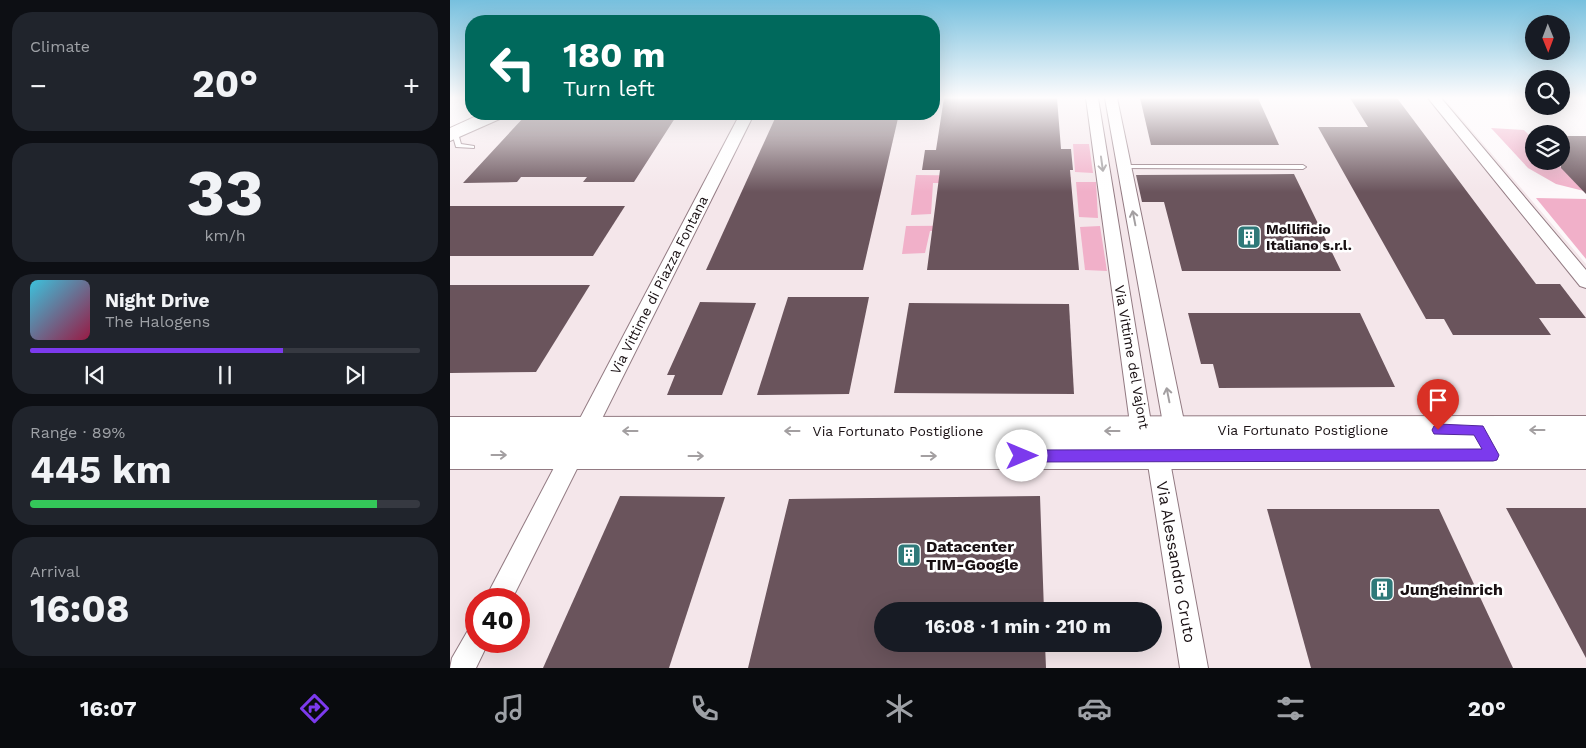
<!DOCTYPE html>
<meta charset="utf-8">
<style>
body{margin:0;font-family:"Work Sans",sans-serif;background:#20242c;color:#f1f3f6;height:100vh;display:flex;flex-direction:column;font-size:19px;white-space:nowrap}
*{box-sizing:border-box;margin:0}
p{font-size:16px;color:#9ea1a6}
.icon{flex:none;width:28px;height:28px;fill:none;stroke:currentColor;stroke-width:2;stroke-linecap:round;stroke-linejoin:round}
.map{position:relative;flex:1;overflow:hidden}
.side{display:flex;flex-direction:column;gap:12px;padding:12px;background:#0d0f14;width:450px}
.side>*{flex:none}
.guide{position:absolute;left:15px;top:15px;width:475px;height:105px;border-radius:20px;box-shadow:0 5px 20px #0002;background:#00695c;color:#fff;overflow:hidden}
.needle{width:32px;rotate:179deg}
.tools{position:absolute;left:1075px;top:15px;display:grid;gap:10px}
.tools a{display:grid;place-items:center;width:45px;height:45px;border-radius:50%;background:#171b24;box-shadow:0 5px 20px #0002;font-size:25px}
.speed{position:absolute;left:15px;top:588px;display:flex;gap:10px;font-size:25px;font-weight:700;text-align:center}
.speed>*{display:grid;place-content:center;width:65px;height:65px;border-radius:50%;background:#171b24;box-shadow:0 5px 20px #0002;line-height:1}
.speed .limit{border:8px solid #d22;background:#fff;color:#111}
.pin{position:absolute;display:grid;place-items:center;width:42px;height:42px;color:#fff;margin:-51px -21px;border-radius:50% 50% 50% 0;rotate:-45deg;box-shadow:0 0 5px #0007}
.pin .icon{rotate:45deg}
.me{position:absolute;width:55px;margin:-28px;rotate:90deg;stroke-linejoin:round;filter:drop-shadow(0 0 4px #0008)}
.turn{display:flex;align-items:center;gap:18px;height:105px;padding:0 15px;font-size:22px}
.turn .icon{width:65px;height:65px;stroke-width:2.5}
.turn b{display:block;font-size:35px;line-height:42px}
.big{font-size:38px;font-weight:700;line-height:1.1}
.side .card{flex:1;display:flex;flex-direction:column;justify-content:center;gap:8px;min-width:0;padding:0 18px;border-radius:20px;background:#20242c}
.side .dial{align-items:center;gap:0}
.dial b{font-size:65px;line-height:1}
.song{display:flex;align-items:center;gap:15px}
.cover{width:60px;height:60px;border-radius:8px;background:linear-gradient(135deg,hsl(190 70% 55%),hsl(340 70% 35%))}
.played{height:5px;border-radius:2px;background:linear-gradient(90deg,#7c3aed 65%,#363941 65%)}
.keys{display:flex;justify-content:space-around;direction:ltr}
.heat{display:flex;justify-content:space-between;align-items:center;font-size:28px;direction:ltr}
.charge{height:8px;border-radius:4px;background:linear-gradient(90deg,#34c759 89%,#363941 0)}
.trip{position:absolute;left:424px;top:602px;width:288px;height:50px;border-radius:25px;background:#171b24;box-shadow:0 5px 20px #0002;font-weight:700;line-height:50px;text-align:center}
.menu{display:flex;height:80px;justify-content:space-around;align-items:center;background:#090b0e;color:#9ea1a6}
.menu .icon{width:35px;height:35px}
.menu .selected{color:#7c3aed}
.menu b{font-size:22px;color:#f1f3f6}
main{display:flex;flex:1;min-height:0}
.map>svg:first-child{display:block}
</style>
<main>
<section class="side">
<div class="card"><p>Climate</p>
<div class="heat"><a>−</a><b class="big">20°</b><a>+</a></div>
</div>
<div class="card dial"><b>33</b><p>km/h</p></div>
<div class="card">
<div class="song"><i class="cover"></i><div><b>Night Drive</b><p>The Halogens</p></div></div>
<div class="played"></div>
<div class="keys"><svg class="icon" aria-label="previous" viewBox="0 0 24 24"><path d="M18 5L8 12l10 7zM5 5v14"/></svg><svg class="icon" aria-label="pause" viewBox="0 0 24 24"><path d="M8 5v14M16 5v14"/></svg><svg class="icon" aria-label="next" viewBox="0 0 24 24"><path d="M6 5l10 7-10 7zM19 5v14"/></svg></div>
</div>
<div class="card"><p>Range · 89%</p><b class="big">445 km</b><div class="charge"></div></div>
<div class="card"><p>Arrival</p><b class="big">16:08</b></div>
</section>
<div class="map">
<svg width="1136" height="668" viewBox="0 0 1136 668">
<rect width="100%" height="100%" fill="#fdf8fa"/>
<path fill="#f4e6ea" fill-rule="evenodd" d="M484,98H994L1136,264V668H0V140L51,114H484ZM26,599H69V641H26ZM432,611H702V644H432Z"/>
<g fill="#f1b0c9">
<path d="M1041,128L1074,130L1084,140V161H1105L1134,191L1106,184L1078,168Z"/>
<path d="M623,144H639L643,173L625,172Z"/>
<path d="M466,175L621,177V182L483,183L481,214L461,215Z"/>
<path d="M626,182H646L648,218L629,217Z"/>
<path d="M1086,198L1136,199V259Z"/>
<path d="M615,225V230L480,231L475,253L452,254L456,226Z"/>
<path d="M650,226L657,271L635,270L630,227Z"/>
</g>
<g fill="#6a545c">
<path d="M494,98H607L611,149H621L623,170H620L629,270H477L490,170H472L475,150H486Z"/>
<path d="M690,98H808L829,145H701Z"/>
<path d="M900,98H947L1086,284H1110L1136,318H1089L1101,335H1003L994,319H976L868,127H918Z"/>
<path d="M327,114H449L413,270H256Z"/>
<path d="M227,115L184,182H133L137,177H71L67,182L13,183L75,116Z"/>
<path d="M1111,136H1136V194L1111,168Z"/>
<path d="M844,174L891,271H732L714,202H692L686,175Z"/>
<path d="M0,206H175L143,256H0Z"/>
<path d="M0,285H140L86,372L0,373Z"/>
<path d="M338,297H419L399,394L307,395Z"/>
<path d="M250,302L306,303L272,395H217L225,375H217Z"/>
<path d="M459,303L619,304L624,394L444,393Z"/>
<path d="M738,313H910L945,387L769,388L763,364H751Z"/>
<path d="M170,496L275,497L219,668H93Z"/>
<path d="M590,496L594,611H432V644H595L596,668H298L339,499Z"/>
<path d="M1056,508H1136V658Z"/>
<path d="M817,509H989L1063,668H861Z"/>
</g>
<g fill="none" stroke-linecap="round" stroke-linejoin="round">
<g stroke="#927a82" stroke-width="2">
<g id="lane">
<path d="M5,131L8,133L11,144L24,146V148L6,147L2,133Z"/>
<path d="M674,165H853L856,167L853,169L672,168L671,167Z"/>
</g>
</g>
<g stroke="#927a82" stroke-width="2">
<g id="street">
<path d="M636,98H648L702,429L709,439L714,429L655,98H667L736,431L727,447L719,449L715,448L719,456L758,668H730L697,458L681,431Z"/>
<path d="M978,98H991L1136,270V288L1130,286Z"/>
<path d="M290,114H304L62,599H35Z"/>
<path d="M26,628V641H39L26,668H0L2,658L17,632Z"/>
</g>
</g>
<g stroke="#927a82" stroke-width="2">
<g id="secondary">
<path d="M31,114H54L52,118L0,141V128Z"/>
<path d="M1136,416V469H0V417Z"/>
</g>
</g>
<use href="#lane" fill="#fff" fill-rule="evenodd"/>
<use href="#street" fill="#fff" fill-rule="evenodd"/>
<use href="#secondary" fill="#fff" fill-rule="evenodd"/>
</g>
<defs><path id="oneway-shaft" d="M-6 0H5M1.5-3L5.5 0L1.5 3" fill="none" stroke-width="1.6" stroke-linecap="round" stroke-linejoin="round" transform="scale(1.25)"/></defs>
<g stroke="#a39fa1">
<use href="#oneway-shaft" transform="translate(652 164) rotate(82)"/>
<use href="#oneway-shaft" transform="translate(684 218) rotate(-101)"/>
<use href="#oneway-shaft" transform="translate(718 395) rotate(-101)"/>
<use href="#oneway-shaft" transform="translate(1087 430) rotate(180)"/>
<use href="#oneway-shaft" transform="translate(180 431) rotate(-180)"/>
<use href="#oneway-shaft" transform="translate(342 431) rotate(-180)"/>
<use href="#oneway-shaft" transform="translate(662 431) rotate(-180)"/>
<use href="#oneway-shaft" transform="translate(49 455)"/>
<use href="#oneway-shaft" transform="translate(246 456)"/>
<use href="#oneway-shaft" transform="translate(479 456)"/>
</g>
<linearGradient id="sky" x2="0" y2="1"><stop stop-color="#77c0de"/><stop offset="0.51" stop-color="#fefcfd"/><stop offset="1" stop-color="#fefcfd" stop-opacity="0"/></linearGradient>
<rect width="1136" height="192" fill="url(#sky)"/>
<path fill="#7c3aed" stroke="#51269a" d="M988,424L1033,426L1049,455L1047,460L1043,461L572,462L567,460L565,456L567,452L572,450L1032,449L1024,435L984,434L982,430L984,426Z"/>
<defs>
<g id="building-square" transform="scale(1.25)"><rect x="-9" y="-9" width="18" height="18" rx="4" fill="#2f7979" stroke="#fff"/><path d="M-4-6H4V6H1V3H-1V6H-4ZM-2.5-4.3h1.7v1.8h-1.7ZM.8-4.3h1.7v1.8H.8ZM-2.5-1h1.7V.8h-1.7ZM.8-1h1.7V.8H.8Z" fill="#fff"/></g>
</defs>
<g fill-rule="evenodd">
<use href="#building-square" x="799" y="237"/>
<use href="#building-square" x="459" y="555"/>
<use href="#building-square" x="932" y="589"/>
</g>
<g text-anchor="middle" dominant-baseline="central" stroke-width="5" stroke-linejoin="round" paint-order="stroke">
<g font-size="14" font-weight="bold" fill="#191013" stroke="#fff" text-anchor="start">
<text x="816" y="229">Mollificio<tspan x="816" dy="16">Italiano s.r.l.</tspan></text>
</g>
<g font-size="14" fill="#191013" stroke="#fff">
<text transform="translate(209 285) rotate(-63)">Via Vittime di Piazza Fontana</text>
<text transform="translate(682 357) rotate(80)">Via Vittime del Vajont</text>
<text x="853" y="430">Via Fortunato Postiglione</text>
<text x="448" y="431">Via Fortunato Postiglione</text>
</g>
<g font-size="16" font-weight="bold" fill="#191013" stroke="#fff" text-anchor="start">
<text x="476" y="546">Datacenter<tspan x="476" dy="18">TIM-Google</tspan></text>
<text x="950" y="589">Jungheinrich</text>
</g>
<g font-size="16" fill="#191013" stroke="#fff">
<text transform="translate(726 562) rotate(80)">Via Alessandro Cruto</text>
</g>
</g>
</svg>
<div class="tools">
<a><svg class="needle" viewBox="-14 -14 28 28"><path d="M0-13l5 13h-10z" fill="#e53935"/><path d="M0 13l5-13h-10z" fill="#9ea1a6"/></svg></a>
<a><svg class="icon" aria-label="search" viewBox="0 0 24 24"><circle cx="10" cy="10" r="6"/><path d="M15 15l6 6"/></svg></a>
<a><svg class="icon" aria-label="layers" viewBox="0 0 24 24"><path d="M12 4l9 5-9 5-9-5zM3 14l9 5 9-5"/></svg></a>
</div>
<div class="speed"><div class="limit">40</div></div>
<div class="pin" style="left:988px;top:430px;background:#d93025"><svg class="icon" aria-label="arrive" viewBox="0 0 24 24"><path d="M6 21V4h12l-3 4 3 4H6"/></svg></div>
<svg class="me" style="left:572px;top:456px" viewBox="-20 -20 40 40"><circle r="19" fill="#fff"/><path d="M0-13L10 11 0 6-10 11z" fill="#7c3aed"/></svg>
<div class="trip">16:08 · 1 min · 210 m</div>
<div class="guide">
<div class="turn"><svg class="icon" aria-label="left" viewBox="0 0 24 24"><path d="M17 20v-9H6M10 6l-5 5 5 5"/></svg><div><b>180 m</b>Turn left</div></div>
</div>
</div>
</main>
<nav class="menu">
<b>16:07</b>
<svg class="icon selected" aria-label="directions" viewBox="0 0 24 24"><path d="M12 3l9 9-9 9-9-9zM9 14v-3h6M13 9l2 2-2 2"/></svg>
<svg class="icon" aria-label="music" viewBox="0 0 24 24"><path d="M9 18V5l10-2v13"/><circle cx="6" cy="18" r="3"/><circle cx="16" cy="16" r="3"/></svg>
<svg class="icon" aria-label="phone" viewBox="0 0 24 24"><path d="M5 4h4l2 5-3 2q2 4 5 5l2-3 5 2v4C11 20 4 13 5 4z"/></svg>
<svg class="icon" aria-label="climate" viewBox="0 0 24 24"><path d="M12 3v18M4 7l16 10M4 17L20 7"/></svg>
<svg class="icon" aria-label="car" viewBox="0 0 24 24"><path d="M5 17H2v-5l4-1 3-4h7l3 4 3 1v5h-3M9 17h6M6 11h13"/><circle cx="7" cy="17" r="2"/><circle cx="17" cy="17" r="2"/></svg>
<svg class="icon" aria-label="filters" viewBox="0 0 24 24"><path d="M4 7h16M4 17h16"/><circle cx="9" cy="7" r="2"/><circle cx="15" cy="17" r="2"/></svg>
<b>20°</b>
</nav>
